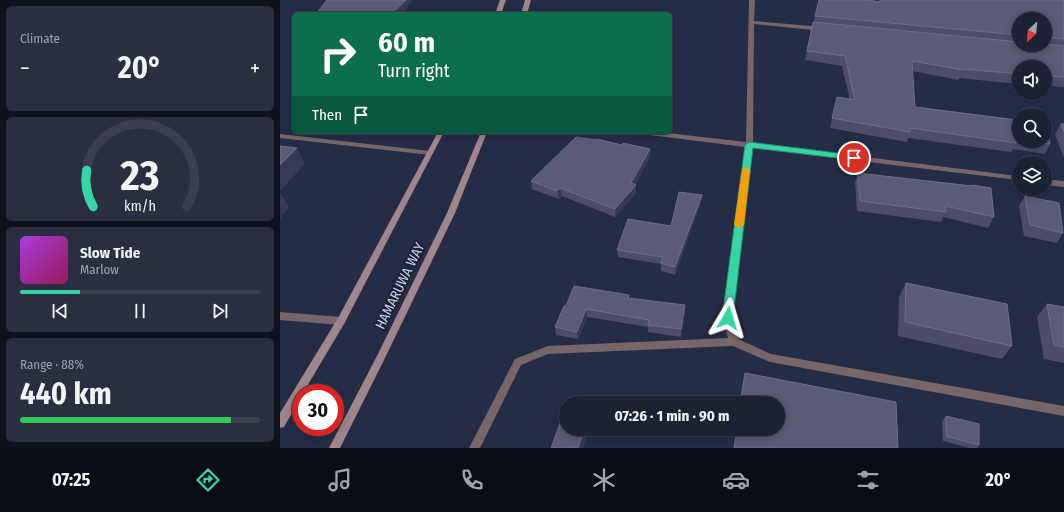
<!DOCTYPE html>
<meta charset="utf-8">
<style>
body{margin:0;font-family:"Fira Sans Condensed",sans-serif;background:#292e40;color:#f1f3f6;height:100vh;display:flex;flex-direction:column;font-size:15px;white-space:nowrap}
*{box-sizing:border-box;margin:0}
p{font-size:13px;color:#a0a3ac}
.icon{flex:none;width:22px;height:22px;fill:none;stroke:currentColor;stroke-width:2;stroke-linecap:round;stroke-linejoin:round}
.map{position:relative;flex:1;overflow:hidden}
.drawer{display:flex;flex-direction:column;gap:6px;padding:6px;background:#0f121d;width:280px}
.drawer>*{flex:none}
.top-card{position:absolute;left:12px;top:12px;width:380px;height:122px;border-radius:6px;box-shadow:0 2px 10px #0003,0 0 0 1px #3a3e4f;background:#0b6e4f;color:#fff;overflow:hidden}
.needle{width:26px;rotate:206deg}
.tools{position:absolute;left:732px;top:12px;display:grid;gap:8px}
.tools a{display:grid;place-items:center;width:40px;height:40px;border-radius:50%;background:#1c2134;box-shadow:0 2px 10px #0003,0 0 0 1px #3a3e4f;font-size:20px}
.speed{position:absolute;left:12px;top:384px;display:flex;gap:8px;font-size:20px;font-weight:700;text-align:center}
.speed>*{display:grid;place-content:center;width:52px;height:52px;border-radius:50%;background:#1c2134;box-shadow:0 2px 10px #0003,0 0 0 1px #3a3e4f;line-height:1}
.speed .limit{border:6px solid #d22;background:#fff;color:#111}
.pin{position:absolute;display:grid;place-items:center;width:34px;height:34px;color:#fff;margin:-17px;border:2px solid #fff;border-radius:50%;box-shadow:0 1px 4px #0007}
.me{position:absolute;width:44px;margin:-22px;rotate:7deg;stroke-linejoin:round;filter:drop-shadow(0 0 3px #0008)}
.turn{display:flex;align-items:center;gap:14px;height:84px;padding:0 20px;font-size:18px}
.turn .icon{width:52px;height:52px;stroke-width:2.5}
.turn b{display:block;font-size:28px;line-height:34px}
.then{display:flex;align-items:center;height:38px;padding:0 20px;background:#0003;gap:8px;font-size:15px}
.big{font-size:30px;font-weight:700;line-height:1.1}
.drawer .tile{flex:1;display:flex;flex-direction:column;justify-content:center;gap:6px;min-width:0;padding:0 14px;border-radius:6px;background:#292e40}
.drawer .dial{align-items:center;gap:0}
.dial svg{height:104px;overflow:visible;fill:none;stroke:#3a3e4f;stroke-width:7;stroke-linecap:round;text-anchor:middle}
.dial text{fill:#f1f3f6;stroke:none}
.song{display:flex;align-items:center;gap:12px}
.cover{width:48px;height:48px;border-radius:6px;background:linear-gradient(135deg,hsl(280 70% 55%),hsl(330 70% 35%))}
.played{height:4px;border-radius:2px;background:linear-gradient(90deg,#39d4a5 25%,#3a3e4f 25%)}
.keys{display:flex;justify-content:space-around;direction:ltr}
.heat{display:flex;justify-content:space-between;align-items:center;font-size:22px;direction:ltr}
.charge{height:6px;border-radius:3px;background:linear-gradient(90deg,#34c759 88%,#3a3e4f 0)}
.trip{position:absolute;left:279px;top:396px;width:226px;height:40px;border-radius:20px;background:#1c2134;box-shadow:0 2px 10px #0003,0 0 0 1px #3a3e4f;font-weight:700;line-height:40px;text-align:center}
.tab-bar{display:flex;height:64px;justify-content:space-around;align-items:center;background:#0b0d15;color:#a0a3ac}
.tab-bar .icon{width:28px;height:28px}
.tab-bar .on{color:#39d4a5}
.tab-bar b{font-size:18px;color:#f1f3f6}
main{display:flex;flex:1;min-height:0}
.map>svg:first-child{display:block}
</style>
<main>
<section class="drawer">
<div class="tile"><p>Climate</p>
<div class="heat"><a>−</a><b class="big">20°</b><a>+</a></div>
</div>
<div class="tile dial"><svg viewBox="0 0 100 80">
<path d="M14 69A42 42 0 1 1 86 69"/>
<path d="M14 69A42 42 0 0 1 9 41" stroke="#39d4a5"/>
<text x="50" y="56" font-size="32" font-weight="700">23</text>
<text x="50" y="72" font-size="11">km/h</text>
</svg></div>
<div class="tile">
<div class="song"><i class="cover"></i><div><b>Slow Tide</b><p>Marlow</p></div></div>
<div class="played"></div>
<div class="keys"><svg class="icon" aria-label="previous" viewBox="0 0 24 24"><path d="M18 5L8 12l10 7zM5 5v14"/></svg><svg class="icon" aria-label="pause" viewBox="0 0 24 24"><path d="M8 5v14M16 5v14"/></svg><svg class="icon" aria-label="next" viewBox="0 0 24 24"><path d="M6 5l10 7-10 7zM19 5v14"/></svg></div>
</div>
<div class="tile"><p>Range · 88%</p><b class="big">440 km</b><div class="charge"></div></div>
</section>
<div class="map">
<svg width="784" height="448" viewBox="0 0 784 448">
<rect width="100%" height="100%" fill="#252c46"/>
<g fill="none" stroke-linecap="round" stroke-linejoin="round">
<path fill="#76666a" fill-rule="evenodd" d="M0,312L61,317L64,318L66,321L64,324L61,325L0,320Z"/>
<g fill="#76666a" fill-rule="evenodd">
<path d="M469,0H475L474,21L543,27L546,29L543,31L474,24L473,143L739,176V180L472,148L452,318L458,339L491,354L784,406V416L490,362L453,346L268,354L241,365L200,448H189L235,359L268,346L448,338L442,318L465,147L362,134L359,132H379L466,142Z"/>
<path d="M0,134L150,151L154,153L150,155L0,138Z"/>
<path d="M765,179L784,181V187L765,185Z"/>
</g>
<g fill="#9f858c" fill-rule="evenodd">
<path d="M220,0H226L221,14H215Z"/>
<path d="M245,0H251L247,14H241Z"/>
<path d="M158,132H164L64,324L23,393H21V397L4,427L0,428V413L58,318Z"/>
<path d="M201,132H207L175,213L104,360L60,448H49L98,354L167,213Z"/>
</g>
</g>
<g fill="#4f4c67" fill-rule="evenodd">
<path d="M599,0H784V87L765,86V67H739V84L679,78V80L632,71L635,107L734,119L735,117H739V141H765L770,144L765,154L733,149L731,152L628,138L627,142L550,128L557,97L570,100L562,66L525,60L535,16L599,1ZM739,19H765V45H739Z"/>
<path d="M781,124H784V158L775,134Z"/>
<path d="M370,157L355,185L356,193L335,217L282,196L279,199L252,189L251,181Z"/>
<path d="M578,173L692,186V185L714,217L708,228L663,217L661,222L577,211L575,183Z"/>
<path d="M422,195L421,202L395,275L381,271V264L338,257L337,250L391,226Z"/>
<path d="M745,196L783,233L777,243L744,236L739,206Z"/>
<path d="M626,283L732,346L722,359L618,336L619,297Z"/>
<path d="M349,299L405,313L401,337L368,332V327L307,317L298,339L276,335L275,327L286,306Z"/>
<path d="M767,304L784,307V363L764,359L757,317Z"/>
<path d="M666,416L699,445L697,448H689L663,441L662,421Z"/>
</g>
<g fill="#383954">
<path d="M126,0H132L127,8L121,14H112V13Z"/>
<path d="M17,148L25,164L0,191V165Z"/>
<path d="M370,149V157L355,186L356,185V193L335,217V209L351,183Z"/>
<path d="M280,188L282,196L279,199L277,191Z"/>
<path d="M0,192L9,207L0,219Z"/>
<path d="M422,195L421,202L395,275V267Z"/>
<path d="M405,305V313L401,337V329Z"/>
<path d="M306,309L307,317L298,339L297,332Z"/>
<path d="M304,429H309L303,448H298Z"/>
</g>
<g fill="#5c5b75" stroke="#6e6e86">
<path d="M47,0H126L112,13L119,14H36Z"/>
<path d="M539,0H589L600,2V0H784V39L765,37V19H739V35L535,16Z"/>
<path d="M533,22L739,42V45H765V44L784,46V77L765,76V67H739V74L683,69V70L632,61L635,107L736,120L735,117H739V139L735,138L736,143L630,128V132L552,118L557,97L575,100L565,56L527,51Z"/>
<path d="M765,122H767L770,144L751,141H765Z"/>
<path d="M781,124H784V132Z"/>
<path d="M296,137L316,140L317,139L342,145L343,143L370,149L351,183L356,185L335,209L280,188L277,191L251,181Z"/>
<path d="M0,146L17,148L0,165Z"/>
<path d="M578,173L692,186V185L711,188L714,217L665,206L666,212L580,201Z"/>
<path d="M399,192L422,195L395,267L381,263L383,257L337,250L348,219L391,226Z"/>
<path d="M745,196L779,203L783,233L750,225Z"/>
<path d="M626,283L727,304L732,346L625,322Z"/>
<path d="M294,286L349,295L348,298L405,305L401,329L368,325L369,320L306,309L297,332L275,327L284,306H286Z"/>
<path d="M767,304L784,307V347L774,345Z"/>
<path d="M465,373L616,402L618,448H454L457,429H498V403H460Z"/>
<path d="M289,399L306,403H287Z"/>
<path d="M286,407V429H304L298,448H271Z"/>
<path d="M666,416L699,424V445L666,436Z"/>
</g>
<path fill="#39d4a5" stroke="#258a6b" d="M469,142L574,155L578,158L574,160L473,148L453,318L451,321L448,322L444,321L442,318L465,145Z"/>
<path fill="#f59e0b" d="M466,167L470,170L464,225L459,228L454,225L462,170Z"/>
<g text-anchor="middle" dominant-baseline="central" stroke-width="4" stroke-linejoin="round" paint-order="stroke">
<g font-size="14" fill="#cdd3e3" stroke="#1b233b">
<text transform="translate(120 286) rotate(-64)">HAMARUWA WAY</text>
</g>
</g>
</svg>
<div class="tools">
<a><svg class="needle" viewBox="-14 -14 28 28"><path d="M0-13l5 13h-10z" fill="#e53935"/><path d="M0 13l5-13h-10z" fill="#a0a3ac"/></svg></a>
<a><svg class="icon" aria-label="sound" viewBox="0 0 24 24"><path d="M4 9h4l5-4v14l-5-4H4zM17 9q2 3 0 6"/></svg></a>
<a><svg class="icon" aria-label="search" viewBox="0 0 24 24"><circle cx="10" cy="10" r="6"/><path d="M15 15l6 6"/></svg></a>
<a><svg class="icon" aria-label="layers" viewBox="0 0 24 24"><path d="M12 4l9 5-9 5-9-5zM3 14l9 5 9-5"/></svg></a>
</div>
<div class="speed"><div class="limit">30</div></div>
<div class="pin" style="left:574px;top:158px;background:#d93025"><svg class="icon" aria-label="arrive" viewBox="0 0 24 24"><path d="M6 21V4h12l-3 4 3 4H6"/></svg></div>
<svg class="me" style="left:448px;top:318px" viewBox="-20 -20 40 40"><path d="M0-17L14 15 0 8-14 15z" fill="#39d4a5" stroke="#fff" stroke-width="4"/></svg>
<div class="trip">07:26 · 1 min · 90 m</div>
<div class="top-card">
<div class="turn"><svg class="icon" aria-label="right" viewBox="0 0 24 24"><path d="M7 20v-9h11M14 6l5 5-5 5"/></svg><div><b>60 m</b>Turn right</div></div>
<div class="then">Then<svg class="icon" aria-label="arrive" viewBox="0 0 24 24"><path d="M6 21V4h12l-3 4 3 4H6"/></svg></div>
</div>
</div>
</main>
<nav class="tab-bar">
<b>07:25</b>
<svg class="icon on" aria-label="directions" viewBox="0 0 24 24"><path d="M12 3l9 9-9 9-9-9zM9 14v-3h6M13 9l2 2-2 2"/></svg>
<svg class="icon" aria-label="music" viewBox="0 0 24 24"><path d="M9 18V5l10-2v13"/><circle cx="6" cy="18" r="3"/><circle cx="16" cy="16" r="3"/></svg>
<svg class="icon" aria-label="phone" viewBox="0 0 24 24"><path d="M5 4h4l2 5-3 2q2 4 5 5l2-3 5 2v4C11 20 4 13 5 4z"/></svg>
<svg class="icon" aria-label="climate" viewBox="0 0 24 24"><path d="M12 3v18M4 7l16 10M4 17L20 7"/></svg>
<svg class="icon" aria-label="car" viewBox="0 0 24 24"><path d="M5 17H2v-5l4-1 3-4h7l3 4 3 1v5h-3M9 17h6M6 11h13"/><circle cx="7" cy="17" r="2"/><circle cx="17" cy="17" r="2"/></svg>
<svg class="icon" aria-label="filters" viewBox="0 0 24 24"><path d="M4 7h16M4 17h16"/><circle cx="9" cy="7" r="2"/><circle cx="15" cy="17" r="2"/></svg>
<b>20°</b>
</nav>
